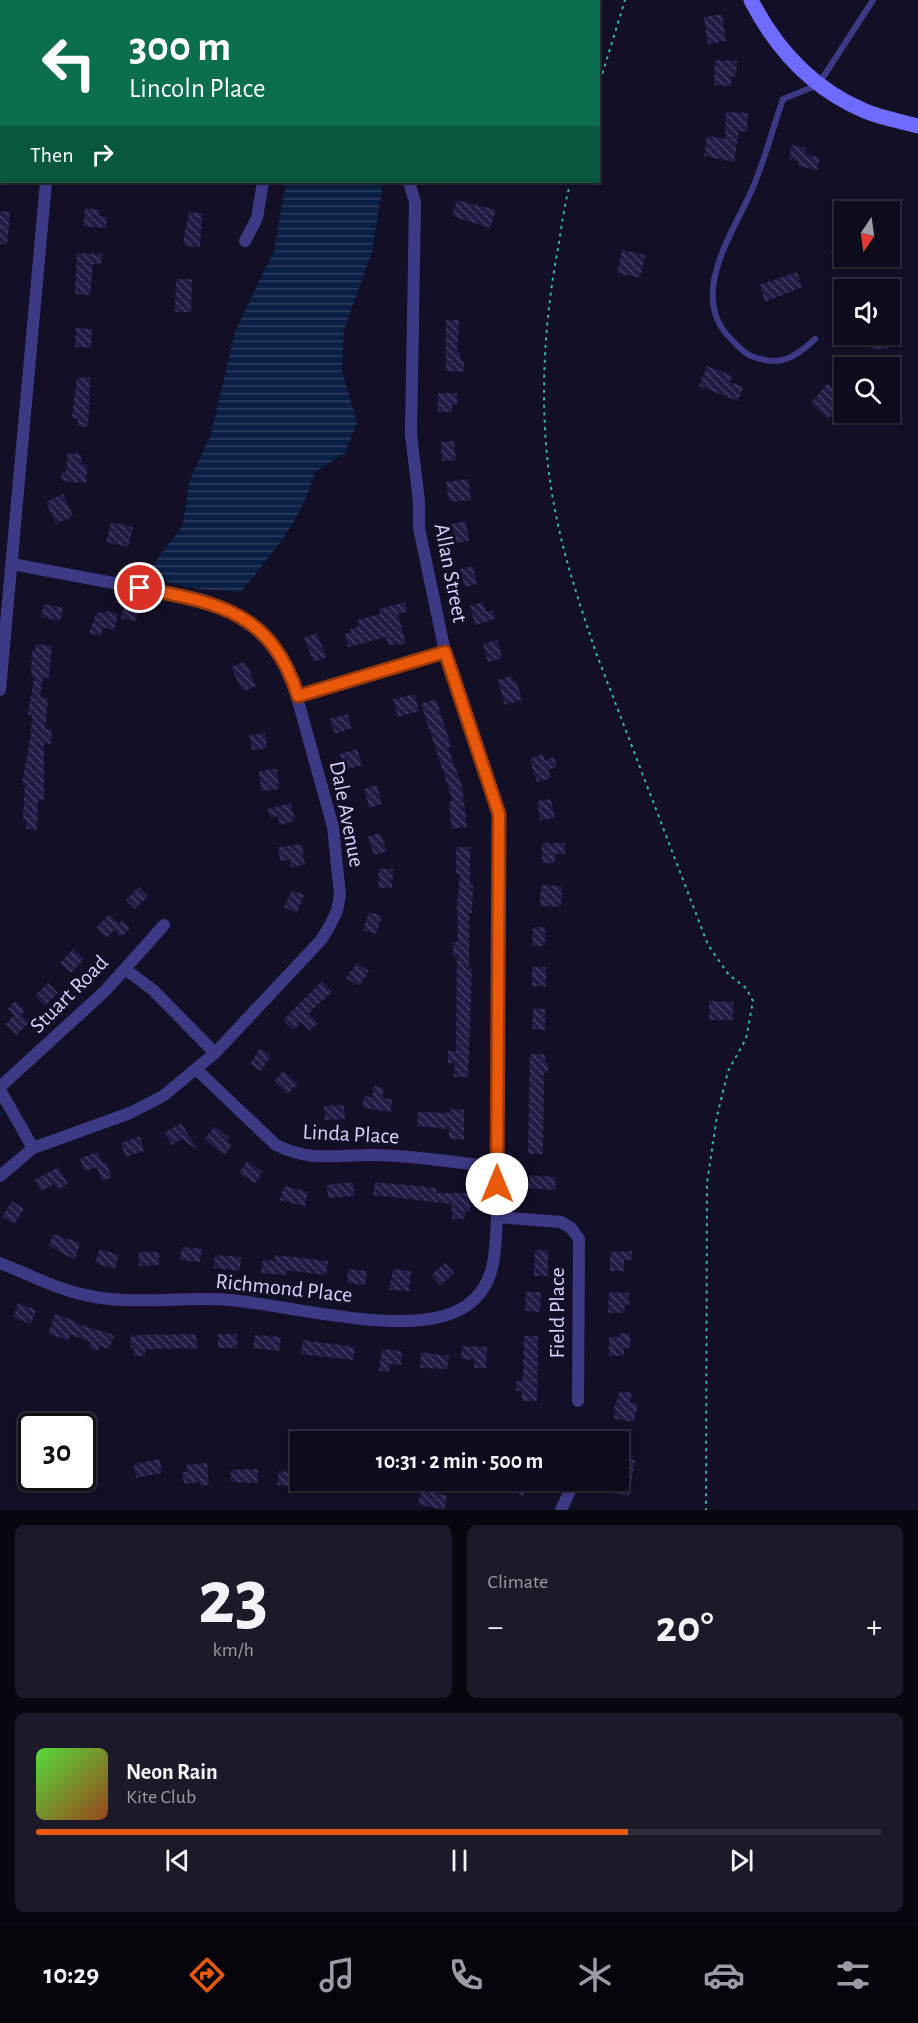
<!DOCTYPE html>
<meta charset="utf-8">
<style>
body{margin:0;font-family:"Alegreya Sans",sans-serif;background:#1c1929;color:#f1f3f6;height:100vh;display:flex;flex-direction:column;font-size:22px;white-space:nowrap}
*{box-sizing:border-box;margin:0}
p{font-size:20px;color:#9b9ba3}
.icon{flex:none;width:33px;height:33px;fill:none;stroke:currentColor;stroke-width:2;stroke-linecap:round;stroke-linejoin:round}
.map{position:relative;height:1510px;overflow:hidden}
.drawer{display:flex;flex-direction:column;gap:15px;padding:15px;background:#08060f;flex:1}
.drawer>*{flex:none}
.top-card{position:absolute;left:0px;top:0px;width:600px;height:183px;box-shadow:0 2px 4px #0004,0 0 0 2px #2e2b3b;background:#0b6e4f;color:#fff;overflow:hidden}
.needle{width:39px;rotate:193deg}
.tools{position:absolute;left:834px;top:201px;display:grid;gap:12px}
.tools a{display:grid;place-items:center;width:66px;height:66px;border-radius:0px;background:#0e0b1c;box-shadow:0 2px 4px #0004,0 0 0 2px #2e2b3b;font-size:30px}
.speed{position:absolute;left:18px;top:1413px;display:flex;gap:12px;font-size:30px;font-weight:700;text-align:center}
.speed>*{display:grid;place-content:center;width:78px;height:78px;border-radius:50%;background:#0e0b1c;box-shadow:0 2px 4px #0004,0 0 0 2px #2e2b3b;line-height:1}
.speed .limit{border:3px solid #111;border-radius:9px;background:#fff;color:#111}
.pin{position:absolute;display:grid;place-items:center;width:51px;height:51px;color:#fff;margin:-26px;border:3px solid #fff;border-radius:50%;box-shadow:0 2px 6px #0007}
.me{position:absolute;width:66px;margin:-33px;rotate:0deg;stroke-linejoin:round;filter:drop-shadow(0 0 4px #0008)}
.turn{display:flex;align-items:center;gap:21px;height:126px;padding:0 30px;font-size:27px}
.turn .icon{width:78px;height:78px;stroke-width:2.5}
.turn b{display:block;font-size:42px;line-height:51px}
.then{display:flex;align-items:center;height:57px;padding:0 30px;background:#0003;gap:12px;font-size:22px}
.big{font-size:45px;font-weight:700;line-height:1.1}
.drawer .widget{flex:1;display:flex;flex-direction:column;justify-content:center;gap:9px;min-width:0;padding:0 21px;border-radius:9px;background:#1c1929}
.drawer .dial{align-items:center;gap:0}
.dial b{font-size:78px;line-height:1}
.song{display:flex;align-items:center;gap:18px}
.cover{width:72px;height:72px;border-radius:9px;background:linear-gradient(135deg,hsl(110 70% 55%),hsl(20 70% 35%))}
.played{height:6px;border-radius:3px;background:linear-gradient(90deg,#ea580c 70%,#2e2b3b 70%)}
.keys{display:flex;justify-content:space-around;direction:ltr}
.heat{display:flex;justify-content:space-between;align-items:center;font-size:33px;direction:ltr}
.drawer .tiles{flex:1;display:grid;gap:15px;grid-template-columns:1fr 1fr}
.widget:last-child{grid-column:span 2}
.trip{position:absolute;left:290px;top:1431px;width:339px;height:60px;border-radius:0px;background:#0e0b1c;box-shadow:0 2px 4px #0004,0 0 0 2px #2e2b3b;font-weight:700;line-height:60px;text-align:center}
.tabs{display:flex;height:96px;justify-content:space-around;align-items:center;background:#06040b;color:#9b9ba3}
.tabs .icon{width:42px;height:42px}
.tabs .current{color:#ea580c}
.tabs b{font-size:27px;color:#f1f3f6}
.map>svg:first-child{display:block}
</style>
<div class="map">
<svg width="918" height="1510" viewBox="0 0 918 1510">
<defs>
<pattern id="water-rules" width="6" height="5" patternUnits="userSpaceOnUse" patternTransform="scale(1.5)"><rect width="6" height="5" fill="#0a1f44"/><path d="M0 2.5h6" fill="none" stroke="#2d3f60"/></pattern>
<pattern id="building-back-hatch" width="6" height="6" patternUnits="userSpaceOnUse" patternTransform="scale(1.5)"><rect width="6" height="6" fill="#241b47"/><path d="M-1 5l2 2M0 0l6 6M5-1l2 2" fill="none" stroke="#433b63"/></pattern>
</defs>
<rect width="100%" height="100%" fill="#130f26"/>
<path fill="url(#water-rules)" d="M286,182L383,183L372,252L344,330L342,370L357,423L345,453L315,472C299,525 275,549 241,592C212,589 171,592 150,569L183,525L189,482L211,434L235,332L274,251Z"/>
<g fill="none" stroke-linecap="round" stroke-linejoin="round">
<path stroke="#0a1f44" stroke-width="4" d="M0,1114L2,1113"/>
</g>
<g fill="url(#building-back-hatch)">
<path d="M722,14L726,41L708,44L704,17Z"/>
<path d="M715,60L737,61L736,77L732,76L731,86L714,85Z"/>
<path d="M726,112L748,113L747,132L739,131L734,162L704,156L707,136L725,139Z"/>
<path d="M792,145L806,148L805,154L820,158L817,170L798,166L799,161L789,159Z"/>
<path d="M457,200L496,210L490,228L452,216Z"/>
<path d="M85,208L100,210L99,216L107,217L106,228L83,226Z"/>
<path d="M0,211L10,212L7,244H0Z"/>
<path d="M189,212L202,213L200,247L186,246L183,243Z"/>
<path d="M837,238L844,241V258L831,253Z"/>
<path d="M622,250L645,255L640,278L617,273Z"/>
<path d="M77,253L102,254L101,264H93L90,295L75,294Z"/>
<path d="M797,272L802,287L765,302L760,285Z"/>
<path d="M176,279H192L191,312H175Z"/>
<path d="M446,320H459L457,352H460V361H464V372L446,371Z"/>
<path d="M76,328L92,329L91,348L75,347Z"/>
<rect x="871" y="334" width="17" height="15"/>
<path d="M707,366L733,376L730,382L743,387L738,401L699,386Z"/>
<path d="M844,372V399L828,419L811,403L827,384L832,387Z"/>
<path d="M90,377L88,427L77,426L78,419L72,418L77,378Z"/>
<path d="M438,393H457V405H452V412H438Z"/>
<path d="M454,441L456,460L442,461L441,442Z"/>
<path d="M68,453L81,454V464L87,465L86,483L61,481L62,472H66Z"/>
<path d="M468,479L471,500L449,502L446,482Z"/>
<path d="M63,494L73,516L56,524L46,502Z"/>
<path d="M466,521L469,541L455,543L452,524Z"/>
<path d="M111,522L133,527L128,547L106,542Z"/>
<path d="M473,566L477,584L465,587L460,569Z"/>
<path d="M405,602L407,612L398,614L406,644L388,645L386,637L348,647L345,634L351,632L350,629L359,626L358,620L380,614L379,609Z"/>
<path d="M483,602L486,612L493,610L495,619L475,625L470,606Z"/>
<path d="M44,604L63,608L60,621L41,617Z"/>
<path d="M124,605L138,608L136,621L121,618Z"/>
<path d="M105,611L118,614L114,630L103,627L101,636L89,633L97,612L105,614Z"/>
<path d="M317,633L326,657L314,662L304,638Z"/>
<path d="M497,640L502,658L488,662L483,644Z"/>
<path d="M36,644L52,646L49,678L43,677L40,697L48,698L45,729H52L51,744L44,743V800L38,799L37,830L26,829V820L23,819L25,785H22L31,734L32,715H28L34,677L31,676L32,650L35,651Z"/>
<path d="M245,661L256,686L243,692L231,667Z"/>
<path d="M512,676L513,681L516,680L522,700L505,705L498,680Z"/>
<path d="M415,694L419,711L398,717L393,699Z"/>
<path d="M436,699L451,746L448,747L462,786L467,827L452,829L449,802L453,801L421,704Z"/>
<path d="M347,714L352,728L335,734L330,719Z"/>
<path d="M265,733L267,748L252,750L250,735Z"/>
<path d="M357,749L362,765L344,770L340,754Z"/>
<path d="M543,754L545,761L554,757L557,767L548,770L551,778L537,782L530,759Z"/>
<path d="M277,769L279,789L261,791L259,771Z"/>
<path d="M377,785L382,804L369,808L364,789Z"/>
<path d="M551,799L555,818L540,820L537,801Z"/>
<path d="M291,803L295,821L280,825L278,816L270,818L267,809Z"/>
<path d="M380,833L387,851L374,855L368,837Z"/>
<path d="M542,843H565V854H555V863H542Z"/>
<path d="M302,844L305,865L290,867V860L280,861L278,847Z"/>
<path d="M456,847H470V885H473L472,913H469V968H472L468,1077H454L455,1063H448V1051H456L457,957H453V942H458L457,905L460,874H456Z"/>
<path d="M379,869H393L392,888H378Z"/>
<path d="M541,885L562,886L561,907L540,906Z"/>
<path d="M139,887L148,896L135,909L126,900Z"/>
<path d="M292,890L304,895L297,913L284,907Z"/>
<path d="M369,912L382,916L376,934L363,930Z"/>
<path d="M109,914L119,924L122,920L130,928L121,937L114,930L107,938L96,928Z"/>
<path d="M533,927H545V946H532Z"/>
<path d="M73,949L84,959L71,973L60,963Z"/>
<path d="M357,963L369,971L359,986L346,978Z"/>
<rect x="532" y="967" width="14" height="19"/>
<path d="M322,981L332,992L309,1013L318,1023L310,1031L301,1022L293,1030L283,1020Z"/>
<path d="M48,983L58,993L45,1006L35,996Z"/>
<path d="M15,1001L25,1010L21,1015L29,1022L17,1035L6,1024L14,1015L8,1009Z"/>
<path d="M709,1001L733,1002V1020H709Z"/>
<path d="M533,1008L545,1009V1030L532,1029Z"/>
<path d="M260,1048L271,1056L261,1071L250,1064Z"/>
<path d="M530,1054H545V1063H548V1073H544L543,1154H528Z"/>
<path d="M283,1071L298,1084L288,1094L274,1082Z"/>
<path d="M374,1086L384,1088L382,1098L392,1099L391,1112L363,1108L364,1096L372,1097Z"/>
<path d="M344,1105L345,1119L325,1120L324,1106Z"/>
<path d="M450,1109L464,1110V1140L449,1139V1129L417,1126L418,1112L449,1113Z"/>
<path d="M181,1123L198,1150L182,1139L172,1145L164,1133Z"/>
<path d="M215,1126L229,1138L227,1141L232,1145L224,1155L204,1139Z"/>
<path d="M140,1136L144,1151L125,1157L121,1143Z"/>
<path d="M98,1152L102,1163L106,1162L112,1178L102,1181L97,1167L84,1171L80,1158Z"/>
<path d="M247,1161L263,1172L255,1183L239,1173Z"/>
<path d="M58,1167L68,1184L58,1190L54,1184L41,1191L34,1180Z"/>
<path d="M530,1175L556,1177L555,1190L529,1188Z"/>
<path d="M353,1182L354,1196L328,1198L327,1185Z"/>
<path d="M375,1182L437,1188L436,1193H470V1212L465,1211V1219H452V1204L373,1195Z"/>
<path d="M284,1186L308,1192L305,1206L280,1200Z"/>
<path d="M12,1201L24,1209L14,1224L2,1217Z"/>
<path d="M53,1234L80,1243L75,1260L49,1246Z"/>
<path d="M182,1247L202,1249L200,1262L180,1260Z"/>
<path d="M100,1249L119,1255L115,1269L95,1263Z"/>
<path d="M535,1250L548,1251V1276H534Z"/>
<path d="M632,1251V1260H624V1271H610V1252Z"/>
<path d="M139,1252H159V1265L139,1266Z"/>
<path d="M215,1255L241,1257L240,1271L214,1268Z"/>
<path d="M275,1255L328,1261L326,1275L287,1270L286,1275L261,1273L263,1260L275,1261Z"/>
<path d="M445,1263L454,1273L440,1286L431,1275Z"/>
<path d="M348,1269L367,1271L365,1285L347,1283Z"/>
<path d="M393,1269L411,1271L409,1291L389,1290Z"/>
<path d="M526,1292H541L540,1312L525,1311Z"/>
<path d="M609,1292L629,1293V1305H625L624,1313H608Z"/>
<path d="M18,1303L36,1310L31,1324L13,1317Z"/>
<path d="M55,1314L75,1321L74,1323L114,1335L109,1349L100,1346L98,1351L89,1348L91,1342L70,1335L68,1340L48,1334Z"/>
<path d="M619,1333L630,1334V1348H624V1356H609V1337H619Z"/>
<path d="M196,1334L197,1348L145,1349V1356H134V1348H131V1335Z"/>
<rect x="218" y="1334" width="19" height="14"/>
<path d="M255,1335L281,1337L279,1351L253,1348Z"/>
<path d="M524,1336H538L537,1401H522V1391H516V1381H523Z"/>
<path d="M303,1340L355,1347L353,1360L301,1354Z"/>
<path d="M462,1346L487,1347L486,1368H474L475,1360L461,1359Z"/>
<path d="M382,1349L402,1351L401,1365L390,1364L389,1372L379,1371Z"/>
<path d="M421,1352L449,1356L447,1369L420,1368Z"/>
<path d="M620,1391L632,1393L630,1402L638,1404L634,1422L614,1419L616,1411H613Z"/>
<path d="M618,1457L635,1460L629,1496L613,1493L616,1480H618Z"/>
<path d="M160,1459L162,1473L136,1478L134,1464Z"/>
<path d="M207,1463L209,1485H200V1482L184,1484L182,1472H187V1465Z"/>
<path d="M258,1469L257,1483L231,1482V1470Z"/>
<path d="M279,1471L300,1473V1487L277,1485Z"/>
<path d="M325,1480H351V1491L325,1490Z"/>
<path d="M361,1480H403L402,1491L361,1488Z"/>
<path d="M515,1480H531L523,1496L510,1490Z"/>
<path d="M421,1490L447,1496L444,1510L418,1504Z"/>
</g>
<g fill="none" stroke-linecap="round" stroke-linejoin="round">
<g stroke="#2fb8b0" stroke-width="2" stroke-dasharray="3 4.5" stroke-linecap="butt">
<path d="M598,88L625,0"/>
<path d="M571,182C564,203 562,226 558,248C542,334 538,424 555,510C564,558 580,605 595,650L708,945L729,975L746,988L753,1001L746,1039L728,1071L717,1116L707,1183L706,1510"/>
</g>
<path stroke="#3d3a85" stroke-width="6" d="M815,339C794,359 779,367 751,356C742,352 736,344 730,338C689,296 731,236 750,194C764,164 772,130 783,99L818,85L873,0"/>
<g stroke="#3d3a85" stroke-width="12">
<path d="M66,2V0"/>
<path d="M287,2V0"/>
<path d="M245,241L257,218L263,182"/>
<path d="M0,690L46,182"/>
<path d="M298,696L445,652"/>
<path d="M125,969L153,990L215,1053"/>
<path d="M197,1070L276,1145C310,1162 335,1155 372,1155C413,1155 456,1163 497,1167"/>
<path d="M0,1087L105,991L164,925"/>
<path d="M0,1090L33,1148"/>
<path d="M0,1176L33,1148L130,1113L163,1096L215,1053L321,940L329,927L337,911L340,895L333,827L292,679C270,636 249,617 204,600L12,564"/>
<path d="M497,1217L561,1222L571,1228L579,1239L578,1401"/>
<path d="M0,1263C28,1274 56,1289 85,1295C134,1306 181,1296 230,1300C290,1305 415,1341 466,1306C497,1285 495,1251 497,1217L499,814L445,652L419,528V502L411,434L415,202L409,182"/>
<path d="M561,1510L575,1480"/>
</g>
<path stroke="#6f6bff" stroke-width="15" d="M751,0C776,49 813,89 865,111C881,118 901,121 918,126"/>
</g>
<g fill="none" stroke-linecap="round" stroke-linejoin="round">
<g stroke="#983908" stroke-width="15">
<path id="route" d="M140,588C218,603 271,611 298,696L445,652L499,814L497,1184"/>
</g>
<use href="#route" stroke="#ea580c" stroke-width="10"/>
</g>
<g text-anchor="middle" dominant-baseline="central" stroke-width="6" stroke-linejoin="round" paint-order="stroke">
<g font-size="22" fill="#d9d4ff" stroke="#130f26">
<text transform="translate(451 573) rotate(79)">Allan Street</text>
<text transform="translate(347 814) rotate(79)">Dale Avenue</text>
<text transform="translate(69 994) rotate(-45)">Stuart Road</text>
<text transform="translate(351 1134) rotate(3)">Linda Place</text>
<text transform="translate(284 1288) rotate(6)">Richmond Place</text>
<text transform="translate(557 1313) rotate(-90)">Field Place</text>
</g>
</g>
</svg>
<div class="tools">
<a><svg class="needle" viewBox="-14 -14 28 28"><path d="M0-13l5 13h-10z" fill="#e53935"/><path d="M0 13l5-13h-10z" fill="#9b9ba3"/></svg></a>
<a><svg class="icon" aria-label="sound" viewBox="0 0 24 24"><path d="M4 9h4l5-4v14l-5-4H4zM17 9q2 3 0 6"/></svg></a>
<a><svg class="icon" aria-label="search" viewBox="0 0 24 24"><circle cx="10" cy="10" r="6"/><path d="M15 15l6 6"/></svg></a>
</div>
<div class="speed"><div class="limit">30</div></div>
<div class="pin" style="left:140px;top:588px;background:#d93025"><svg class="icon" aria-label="arrive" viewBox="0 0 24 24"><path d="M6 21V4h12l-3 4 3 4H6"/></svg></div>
<svg class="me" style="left:497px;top:1184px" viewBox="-20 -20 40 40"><circle r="19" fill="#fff"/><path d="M0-13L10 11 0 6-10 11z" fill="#ea580c"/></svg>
<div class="trip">10:31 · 2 min · 500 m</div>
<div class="top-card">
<div class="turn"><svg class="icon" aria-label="left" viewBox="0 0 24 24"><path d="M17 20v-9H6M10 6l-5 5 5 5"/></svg><div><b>300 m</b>Lincoln Place</div></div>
<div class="then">Then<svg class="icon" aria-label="right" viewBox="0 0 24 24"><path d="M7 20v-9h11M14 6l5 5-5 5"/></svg></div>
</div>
</div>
<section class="drawer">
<div class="tiles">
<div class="widget dial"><b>23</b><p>km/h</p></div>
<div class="widget"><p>Climate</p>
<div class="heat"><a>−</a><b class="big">20°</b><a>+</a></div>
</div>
<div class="widget">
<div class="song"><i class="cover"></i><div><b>Neon Rain</b><p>Kite Club</p></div></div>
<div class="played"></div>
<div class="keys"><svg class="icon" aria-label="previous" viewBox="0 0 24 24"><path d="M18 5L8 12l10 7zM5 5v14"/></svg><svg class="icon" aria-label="pause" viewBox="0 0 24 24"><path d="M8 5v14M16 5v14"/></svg><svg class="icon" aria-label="next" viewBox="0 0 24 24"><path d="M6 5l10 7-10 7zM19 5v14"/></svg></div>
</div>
</div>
</section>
<nav class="tabs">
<b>10:29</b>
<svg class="icon current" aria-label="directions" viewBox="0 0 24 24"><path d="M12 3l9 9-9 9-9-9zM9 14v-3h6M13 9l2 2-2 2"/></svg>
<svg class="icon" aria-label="music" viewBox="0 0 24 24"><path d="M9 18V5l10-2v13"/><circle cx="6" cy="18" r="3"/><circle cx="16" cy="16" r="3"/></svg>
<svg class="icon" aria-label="phone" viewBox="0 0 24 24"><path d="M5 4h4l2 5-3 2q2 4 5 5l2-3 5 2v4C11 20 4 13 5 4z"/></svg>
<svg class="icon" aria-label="climate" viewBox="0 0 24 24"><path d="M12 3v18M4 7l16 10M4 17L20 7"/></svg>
<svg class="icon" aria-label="car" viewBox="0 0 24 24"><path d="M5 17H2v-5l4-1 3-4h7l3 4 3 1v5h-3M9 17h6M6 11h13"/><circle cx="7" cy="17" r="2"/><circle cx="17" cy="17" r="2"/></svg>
<svg class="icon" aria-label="filters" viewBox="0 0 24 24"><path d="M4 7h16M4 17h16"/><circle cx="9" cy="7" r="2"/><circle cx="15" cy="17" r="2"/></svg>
</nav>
